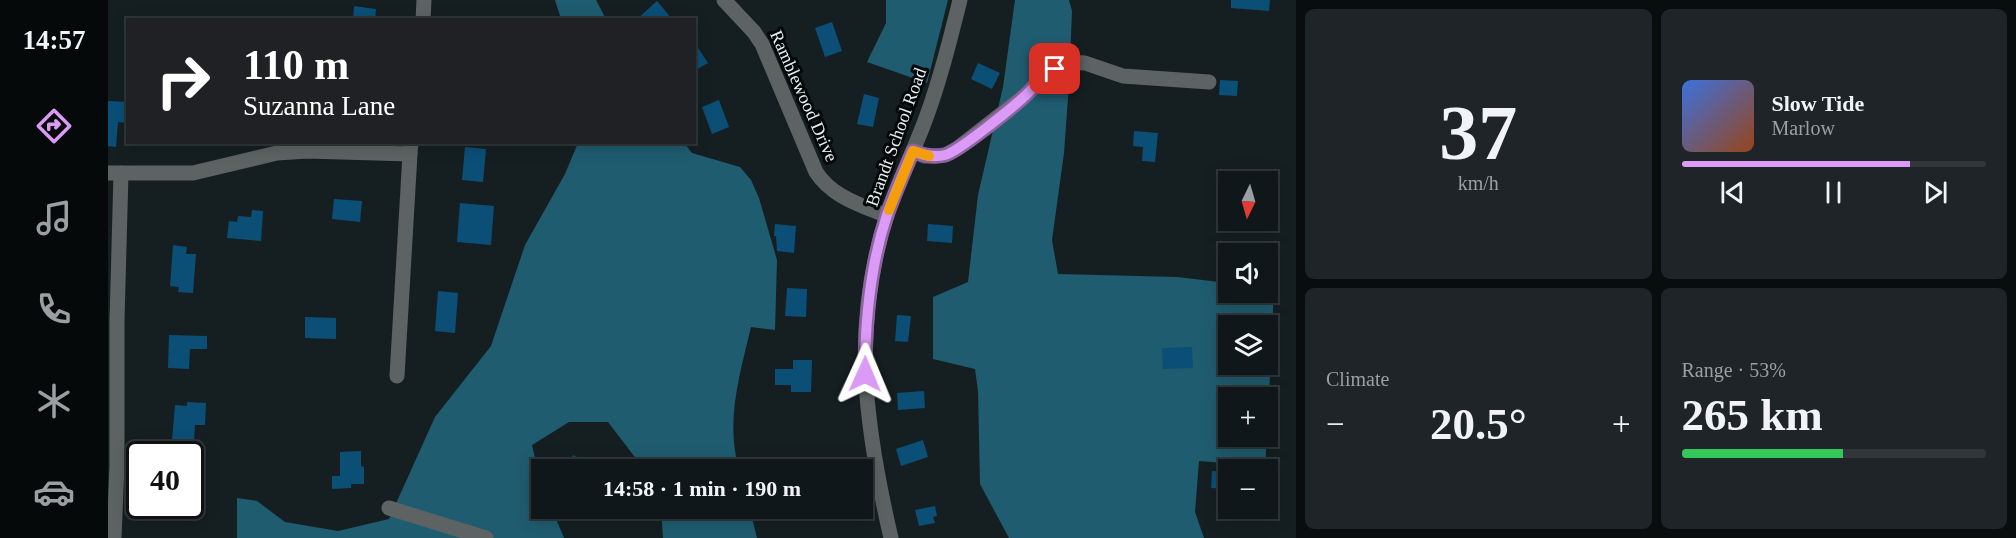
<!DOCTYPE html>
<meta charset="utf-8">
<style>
body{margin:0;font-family:Georgia,serif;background:#1e2427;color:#f1f3f6;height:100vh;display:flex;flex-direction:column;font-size:22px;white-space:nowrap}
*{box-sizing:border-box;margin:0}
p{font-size:20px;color:#9c9fa2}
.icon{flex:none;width:33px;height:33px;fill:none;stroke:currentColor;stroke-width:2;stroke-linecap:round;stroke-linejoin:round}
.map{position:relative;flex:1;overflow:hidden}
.sheet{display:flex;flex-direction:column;gap:9px;padding:9px;background:#090d0e;width:720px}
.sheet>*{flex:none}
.guide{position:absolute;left:18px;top:18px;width:570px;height:126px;border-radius:0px;box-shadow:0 3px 15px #0003,0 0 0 2px #303639;background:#202124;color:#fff;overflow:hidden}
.needle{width:39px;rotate:185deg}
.buttons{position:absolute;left:1110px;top:171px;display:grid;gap:12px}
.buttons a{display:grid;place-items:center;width:60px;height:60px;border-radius:0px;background:#10171a;box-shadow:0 3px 15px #0003,0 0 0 2px #303639;font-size:30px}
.speed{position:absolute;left:18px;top:441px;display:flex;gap:12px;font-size:30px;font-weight:700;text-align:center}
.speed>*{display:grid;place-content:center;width:78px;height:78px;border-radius:50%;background:#10171a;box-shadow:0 3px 15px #0003,0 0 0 2px #303639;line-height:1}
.speed .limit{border:3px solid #111;border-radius:9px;background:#fff;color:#111}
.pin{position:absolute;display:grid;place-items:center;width:51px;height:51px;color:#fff;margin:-26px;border-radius:12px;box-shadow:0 3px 9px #0006}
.me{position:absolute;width:66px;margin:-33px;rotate:1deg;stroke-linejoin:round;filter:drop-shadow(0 0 4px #0008)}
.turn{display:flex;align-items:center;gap:21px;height:126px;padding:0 18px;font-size:27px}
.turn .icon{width:78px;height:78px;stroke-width:2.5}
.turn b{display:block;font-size:42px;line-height:51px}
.big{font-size:45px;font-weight:700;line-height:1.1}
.sheet .card{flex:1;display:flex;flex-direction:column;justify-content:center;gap:9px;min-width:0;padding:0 21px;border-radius:9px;background:#1e2427}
.sheet .dial{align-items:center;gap:0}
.dial b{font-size:78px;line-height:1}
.song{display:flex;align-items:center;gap:18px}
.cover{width:72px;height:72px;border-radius:9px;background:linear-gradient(135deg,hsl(220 70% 55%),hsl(20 70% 35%))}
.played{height:6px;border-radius:3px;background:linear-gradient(90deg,#da9af6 75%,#303639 75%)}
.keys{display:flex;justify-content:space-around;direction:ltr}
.heat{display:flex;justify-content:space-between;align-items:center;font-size:33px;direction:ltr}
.charge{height:9px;border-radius:4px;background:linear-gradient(90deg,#34c759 53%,#303639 0)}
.sheet .tiles{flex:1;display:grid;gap:9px;grid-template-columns:repeat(2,1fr)}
.trip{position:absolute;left:423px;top:459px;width:342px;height:60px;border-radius:0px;background:#10171a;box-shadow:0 3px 15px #0003,0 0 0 2px #303639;font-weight:700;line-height:60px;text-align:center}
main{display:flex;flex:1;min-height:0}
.tabs{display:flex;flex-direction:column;width:108px;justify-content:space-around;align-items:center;background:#06090a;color:#9c9fa2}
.tabs .icon{width:42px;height:42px}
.tabs .active{color:#da9af6}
.tabs b{font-size:27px;color:#f1f3f6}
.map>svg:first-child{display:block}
</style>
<main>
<nav class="tabs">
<b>14:57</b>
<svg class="icon active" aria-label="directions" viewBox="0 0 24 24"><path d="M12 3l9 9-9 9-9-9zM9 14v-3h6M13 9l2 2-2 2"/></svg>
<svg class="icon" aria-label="music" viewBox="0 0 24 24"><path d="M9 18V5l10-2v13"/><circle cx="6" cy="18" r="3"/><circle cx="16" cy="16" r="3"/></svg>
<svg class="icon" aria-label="phone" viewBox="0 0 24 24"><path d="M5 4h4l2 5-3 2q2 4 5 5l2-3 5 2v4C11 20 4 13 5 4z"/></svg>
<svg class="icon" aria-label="climate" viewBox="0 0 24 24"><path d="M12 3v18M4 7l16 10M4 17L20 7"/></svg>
<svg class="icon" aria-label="car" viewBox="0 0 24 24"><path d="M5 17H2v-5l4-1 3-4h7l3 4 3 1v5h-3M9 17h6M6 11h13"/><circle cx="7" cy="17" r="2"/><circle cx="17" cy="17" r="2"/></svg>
</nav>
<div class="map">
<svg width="1188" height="538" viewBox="0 0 1188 538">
<rect width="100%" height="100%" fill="#151f22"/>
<g fill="#1f5c70" fill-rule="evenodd">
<path d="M447,0H488L498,19H453Z"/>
<path d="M778,0H840L819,83L759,62L778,23Z"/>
<path d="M907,0H961L964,11L961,84L956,153L944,240L950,274L1069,277L1120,283V292H1160V288L1166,289L1160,417V398H1120V436L1159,437L1157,466L1091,461L1087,512L1096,538H901L872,484L870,391L867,369L825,359V297L860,282L870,195L895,87ZM1120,326H1160V364H1120Z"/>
<path d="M470,143H576L584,153L632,167L643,180L651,198L669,260L667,330L643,327C632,374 617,421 631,469H536L500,422H461L424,445L433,484L434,508L444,509L456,538H129V498L149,501L177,522L230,531L281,519L327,417L383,346L417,245L457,174Z"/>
<path d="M553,509H642L649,538H555Z"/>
</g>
<g fill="#0b4f77">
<path d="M1123,0H1162L1161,11L1123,8Z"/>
<path d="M549,1L565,20H528Z"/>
<path d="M246,6L268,9L267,20H245Z"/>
<path d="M724,22L734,51L717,57L707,28Z"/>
<path d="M586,42L600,63L586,71Z"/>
<path d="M870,63L892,73L884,89L863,79Z"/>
<path d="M1112,80L1130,81L1129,96L1111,95Z"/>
<path d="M756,94L771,98L765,127L749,124Z"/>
<path d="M611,100L621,127L604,134L594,107Z"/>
<path d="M0,101L20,102V123L10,122L8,147L0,146Z"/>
<path d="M1026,131L1050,133L1047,162L1034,161L1035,147L1025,146Z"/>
<path d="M357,147L378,149L375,182L354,180Z"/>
<path d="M226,199L254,201L252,222L224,219Z"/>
<path d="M352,203L386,206L383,245L349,242Z"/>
<path d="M144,210L155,211L153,241L119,238L121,221L129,222L130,216L143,217Z"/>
<path d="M667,224L688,226L686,253L669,251L668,236H666Z"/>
<path d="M820,224L845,226L844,243L819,241Z"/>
<path d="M65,245L79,247L78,254H88L85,293L70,292L71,287L62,286Z"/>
<path d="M679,288L699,289L698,317L677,316Z"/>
<path d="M330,291L350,293L347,333L327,331Z"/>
<path d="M789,315L803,316L800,342L787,341Z"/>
<path d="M197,317L228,318V339L197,338Z"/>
<path d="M61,335L99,336V349H82L81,369L60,368Z"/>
<path d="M1084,347L1085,368L1055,369L1054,348Z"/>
<path d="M685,360H704L703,392H683V385H667V369H685Z"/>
<path d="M816,391L817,408L790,410L789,393Z"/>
<path d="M79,402L98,403L97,425H87L86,442L64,440L67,405L79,406Z"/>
<path d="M815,440L820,457L793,466L788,449Z"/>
<path d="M253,451V466L256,467V484H243V488L224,489V476H232V452Z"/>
<path d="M465,455L497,470H459Z"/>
<path d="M1104,471L1120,472V489L1103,488Z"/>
<path d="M827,506L829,516L825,517L827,523L811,526L807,510Z"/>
</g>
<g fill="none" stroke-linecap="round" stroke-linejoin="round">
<g stroke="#5d6363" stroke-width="15">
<path d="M616,0L646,32L654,44L708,172C724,197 753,205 779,216"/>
<path d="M315,20L316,0"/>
<path d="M805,151L816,156H825L837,155L850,148L919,94L936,75L959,62L977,63L1015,76L1101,82"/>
<path d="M0,173H85L169,153L199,151L302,154L303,142"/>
<path d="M289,376L302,154"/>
<path d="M281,508L378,538"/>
<path d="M6,538L9,465V321L13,173"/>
<path d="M783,538C757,426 743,327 779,215C790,182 806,151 818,118C832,80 842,40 852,0"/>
</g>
</g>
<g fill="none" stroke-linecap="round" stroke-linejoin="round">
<g stroke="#8e64a0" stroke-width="15">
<path id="route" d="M757,374C757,321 762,266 779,215C787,193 796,172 805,151C815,155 825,158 837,155C850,152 908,105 920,93C929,84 935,75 947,69"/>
</g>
<use href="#route" stroke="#da9af6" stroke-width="10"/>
<path stroke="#f59e0b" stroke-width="10" d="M781,210L805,151L821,156"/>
</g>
<g text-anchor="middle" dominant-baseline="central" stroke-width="6" stroke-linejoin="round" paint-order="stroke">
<g font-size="18" fill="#e9f0f2" stroke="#050809">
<text transform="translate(696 96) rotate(66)">Ramblewood Drive</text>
<text transform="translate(788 137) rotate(-70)">Brandt School Road</text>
</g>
</g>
</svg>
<div class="buttons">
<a><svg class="needle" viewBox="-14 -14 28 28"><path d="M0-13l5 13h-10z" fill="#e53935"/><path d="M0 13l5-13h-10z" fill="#9c9fa2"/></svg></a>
<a><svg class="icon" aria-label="sound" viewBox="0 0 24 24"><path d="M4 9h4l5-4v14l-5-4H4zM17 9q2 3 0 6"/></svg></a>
<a><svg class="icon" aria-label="layers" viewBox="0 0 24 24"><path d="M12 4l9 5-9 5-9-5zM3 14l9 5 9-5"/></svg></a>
<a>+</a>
<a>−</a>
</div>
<div class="speed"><div class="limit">40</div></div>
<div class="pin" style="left:947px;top:69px;background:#d93025"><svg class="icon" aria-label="arrive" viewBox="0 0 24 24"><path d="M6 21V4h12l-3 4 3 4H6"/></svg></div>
<svg class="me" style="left:757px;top:374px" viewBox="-20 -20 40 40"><path d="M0-17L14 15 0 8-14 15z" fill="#da9af6" stroke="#fff" stroke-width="4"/></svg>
<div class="trip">14:58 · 1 min · 190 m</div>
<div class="guide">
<div class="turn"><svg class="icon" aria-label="right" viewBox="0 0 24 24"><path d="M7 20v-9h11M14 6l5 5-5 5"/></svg><div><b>110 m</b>Suzanna Lane</div></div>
</div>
</div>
<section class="sheet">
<div class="tiles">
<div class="card dial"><b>37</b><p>km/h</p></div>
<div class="card">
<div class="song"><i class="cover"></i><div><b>Slow Tide</b><p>Marlow</p></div></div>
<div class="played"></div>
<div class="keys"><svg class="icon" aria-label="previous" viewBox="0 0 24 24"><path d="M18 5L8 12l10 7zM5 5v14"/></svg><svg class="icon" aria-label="pause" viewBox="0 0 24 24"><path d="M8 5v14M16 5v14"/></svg><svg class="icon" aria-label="next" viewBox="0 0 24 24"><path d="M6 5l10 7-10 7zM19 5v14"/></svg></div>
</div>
<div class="card"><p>Climate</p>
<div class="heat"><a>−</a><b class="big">20.5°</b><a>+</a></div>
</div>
<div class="card"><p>Range · 53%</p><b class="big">265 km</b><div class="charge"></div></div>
</div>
</section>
</main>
